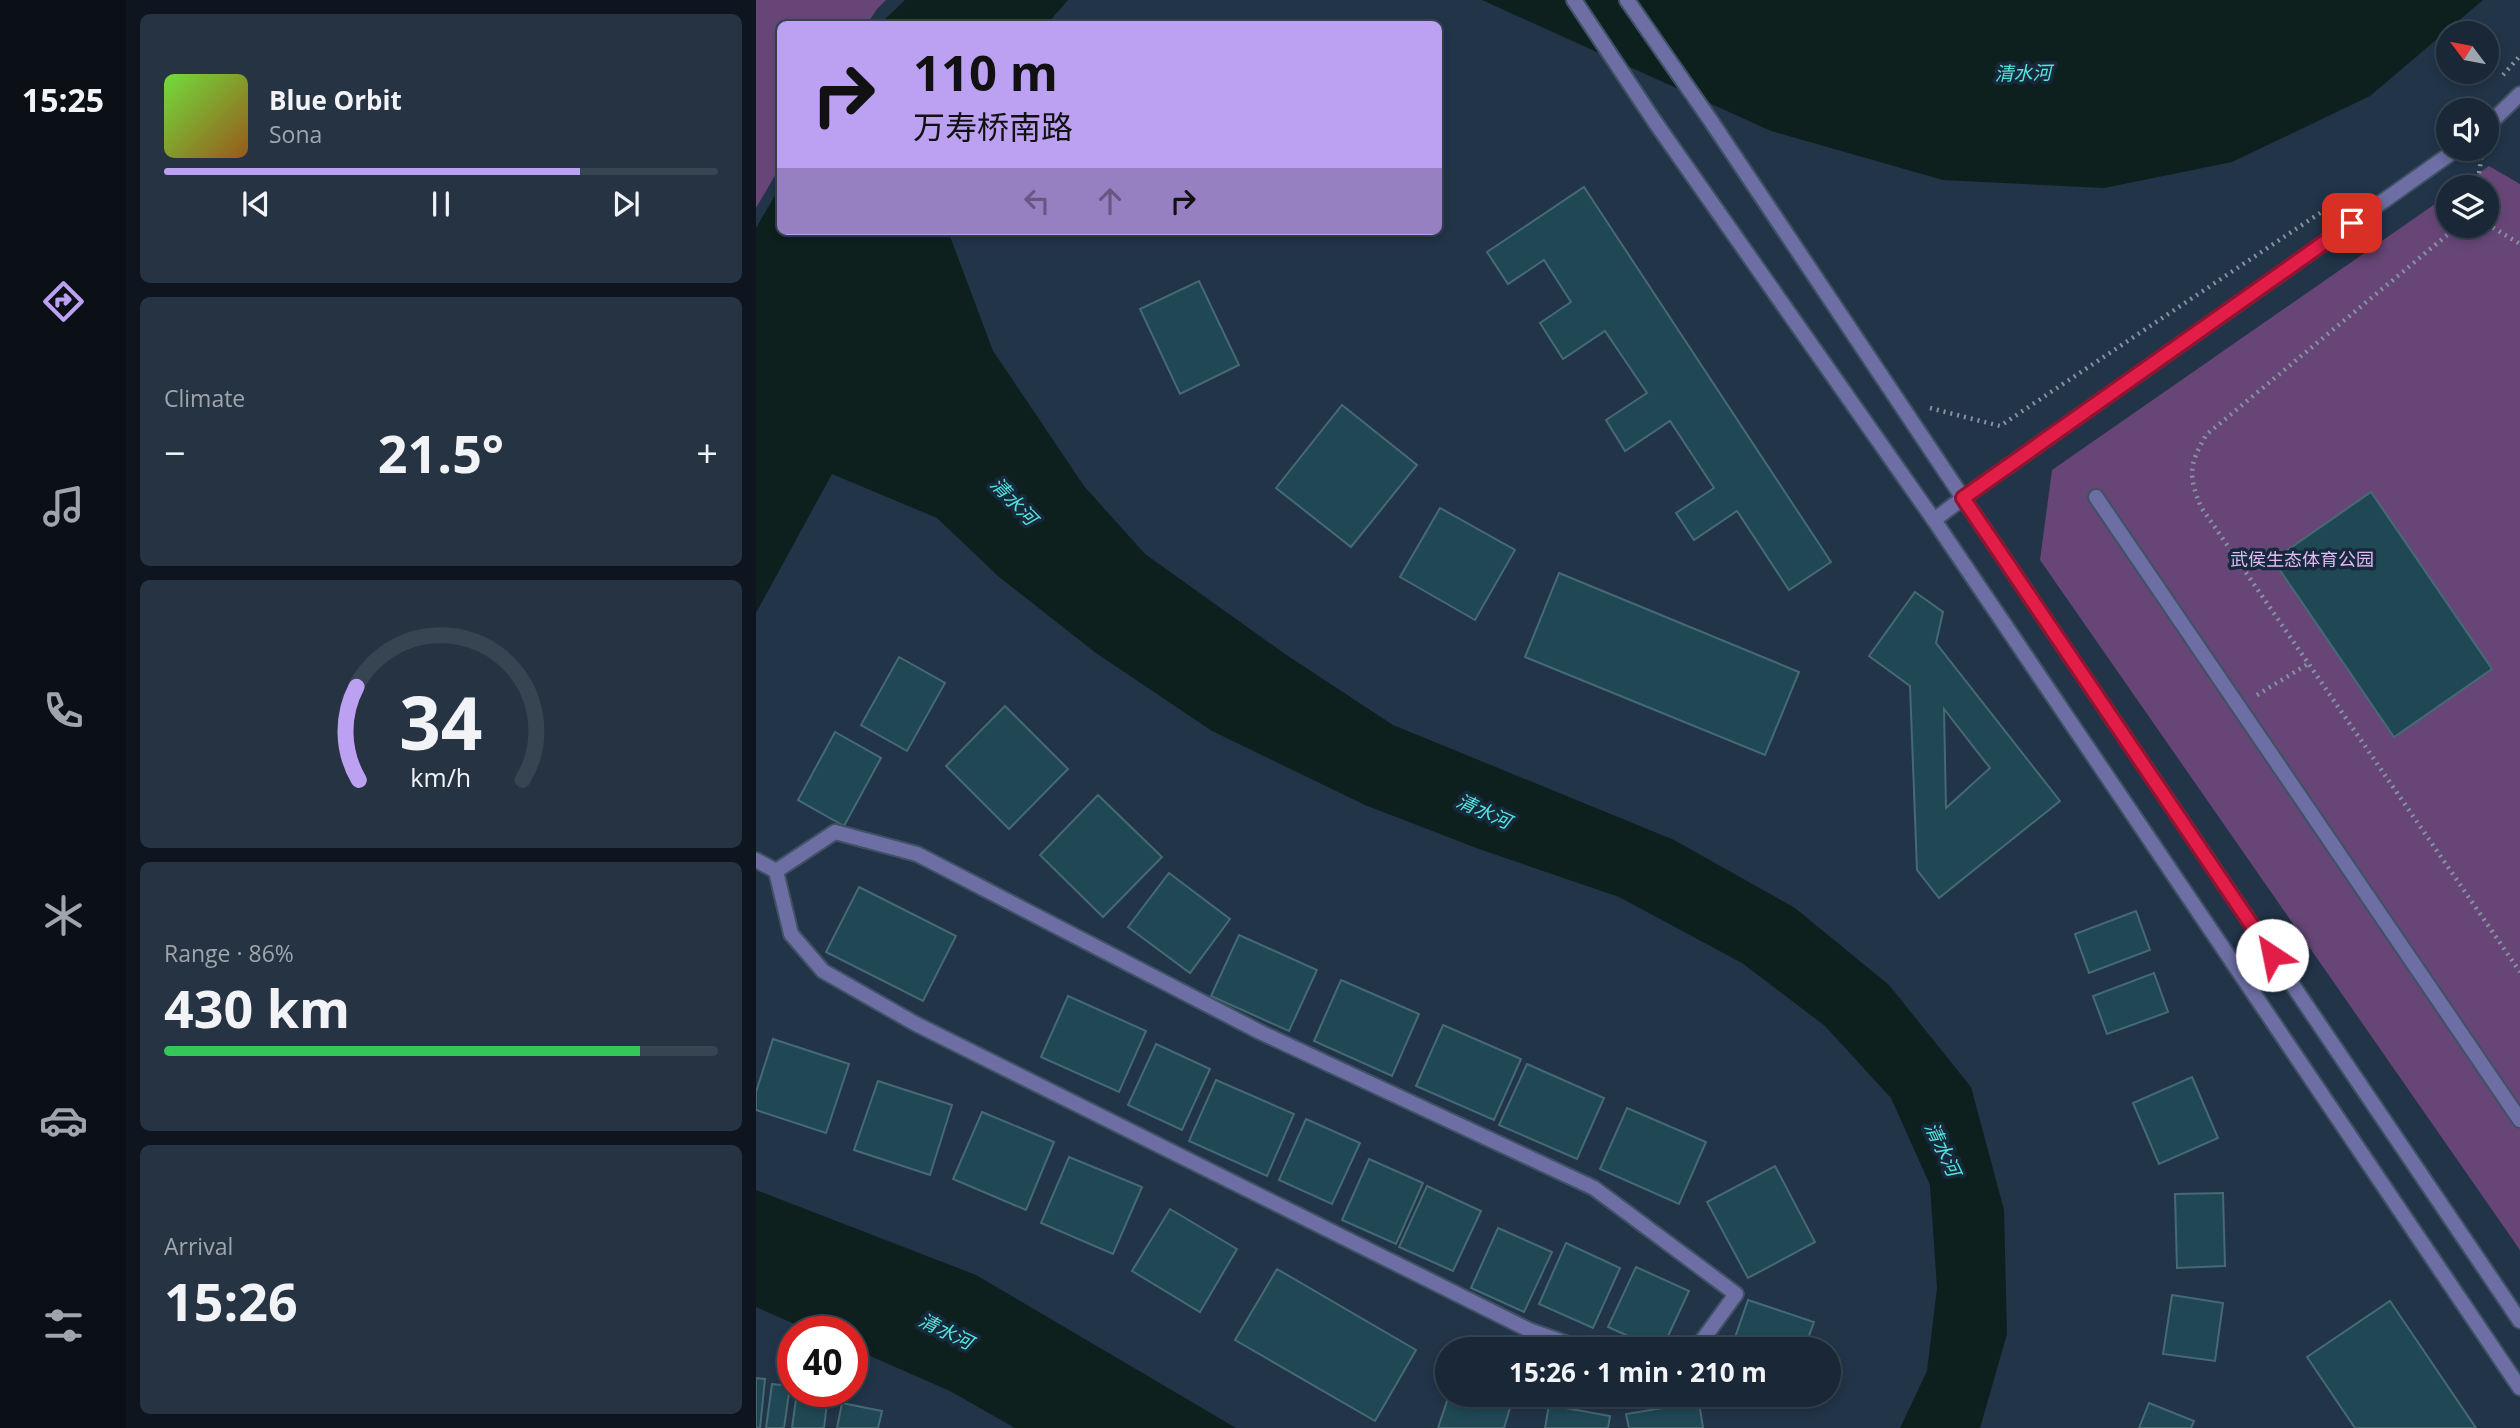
<!DOCTYPE html>
<meta charset="utf-8">
<style>
body{margin:0;font-family:"Open Sans","Noto Sans SC",sans-serif;background:#263342;color:#f1f3f6;height:100vh;display:flex;flex-direction:column;font-size:26px;white-space:nowrap}
*{box-sizing:border-box;margin:0}
p{font-size:23px;color:#9fa5ad}
.icon{flex:none;width:38px;height:38px;fill:none;stroke:currentColor;stroke-width:2;stroke-linecap:round;stroke-linejoin:round}
.map{position:relative;flex:1;overflow:hidden}
.details{display:flex;flex-direction:column;gap:14px;padding:14px;background:#0e151e;width:630px}
.details>*{flex:none}
.guide{position:absolute;left:21px;top:21px;width:665px;height:214px;border-radius:10px;box-shadow:0 4px 10px #0003,0 0 0 2px #374451;background:#bca0f2;color:#111;overflow:hidden}
.needle{width:46px;rotate:302deg}
.fabs{position:absolute;left:1680px;top:21px;display:grid;gap:14px}
.fabs a{display:grid;place-items:center;width:63px;height:63px;border-radius:50%;background:#192736;box-shadow:0 4px 10px #0003,0 0 0 2px #374451;font-size:35px}
.speed{position:absolute;left:21px;top:1316px;display:flex;gap:14px;font-size:35px;font-weight:700;text-align:center}
.speed>*{display:grid;place-content:center;width:91px;height:91px;border-radius:50%;background:#192736;box-shadow:0 4px 10px #0003,0 0 0 2px #374451;line-height:1}
.speed .limit{border:10px solid #d22;background:#fff;color:#111}
.pin{position:absolute;display:grid;place-items:center;width:60px;height:60px;color:#fff;margin:-30px;border-radius:14px;box-shadow:0 4px 10px #0006}
.me{position:absolute;width:77px;margin:-38px;rotate:326deg;stroke-linejoin:round;filter:drop-shadow(0 0 5px #0008)}
.turn{display:flex;align-items:center;gap:24px;height:147px;padding:0 21px;font-size:32px}
.turn .icon{width:91px;height:91px;stroke-width:2.5}
.turn b{display:block;font-size:49px;line-height:60px}
.lanes{display:flex;align-items:center;height:66px;padding:0 21px;background:#0003;justify-content:center;gap:35px;direction:ltr}
.lanes .off{opacity:.35}
.big{font-size:52px;font-weight:700;line-height:1.1}
.details .card{flex:1;display:flex;flex-direction:column;justify-content:center;gap:10px;min-width:0;padding:0 24px;border-radius:10px;background:#263342}
.details .dial{align-items:center;gap:0}
.dial svg{height:182px;overflow:visible;fill:none;stroke:#374451;stroke-width:7;stroke-linecap:round;text-anchor:middle}
.dial text{fill:#f1f3f6;stroke:none}
.song{display:flex;align-items:center;gap:21px}
.cover{width:84px;height:84px;border-radius:10px;background:linear-gradient(135deg,hsl(100 70% 55%),hsl(30 70% 35%))}
.played{height:7px;border-radius:4px;background:linear-gradient(90deg,#bca0f2 75%,#374451 75%)}
.keys{display:flex;justify-content:space-around;direction:ltr}
.heat{display:flex;justify-content:space-between;align-items:center;font-size:38px;direction:ltr}
.charge{height:10px;border-radius:5px;background:linear-gradient(90deg,#34c759 86%,#374451 0)}
.trip{position:absolute;left:679px;top:1337px;width:406px;height:70px;border-radius:35px;background:#192736;box-shadow:0 4px 10px #0003,0 0 0 2px #374451;font-weight:700;line-height:70px;text-align:center}
main{display:flex;flex:1;min-height:0}
.tabs{display:flex;flex-direction:column;width:126px;justify-content:space-around;align-items:center;background:#0a1016;color:#9fa5ad}
.tabs .icon{width:49px;height:49px}
.tabs .active{color:#bca0f2}
.tabs b{font-size:32px;color:#f1f3f6}
.map>svg:first-child{display:block}
</style>
<main>
<nav class="tabs">
<b>15:25</b>
<svg class="icon active" aria-label="directions" viewBox="0 0 24 24"><path d="M12 3l9 9-9 9-9-9zM9 14v-3h6M13 9l2 2-2 2"/></svg>
<svg class="icon" aria-label="music" viewBox="0 0 24 24"><path d="M9 18V5l10-2v13"/><circle cx="6" cy="18" r="3"/><circle cx="16" cy="16" r="3"/></svg>
<svg class="icon" aria-label="phone" viewBox="0 0 24 24"><path d="M5 4h4l2 5-3 2q2 4 5 5l2-3 5 2v4C11 20 4 13 5 4z"/></svg>
<svg class="icon" aria-label="climate" viewBox="0 0 24 24"><path d="M12 3v18M4 7l16 10M4 17L20 7"/></svg>
<svg class="icon" aria-label="car" viewBox="0 0 24 24"><path d="M5 17H2v-5l4-1 3-4h7l3 4 3 1v5h-3M9 17h6M6 11h13"/><circle cx="7" cy="17" r="2"/><circle cx="17" cy="17" r="2"/></svg>
<svg class="icon" aria-label="filters" viewBox="0 0 24 24"><path d="M4 7h16M4 17h16"/><circle cx="9" cy="7" r="2"/><circle cx="15" cy="17" r="2"/></svg>
</nav>
<section class="details">
<div class="card">
<div class="song"><i class="cover"></i><div><b>Blue Orbit</b><p>Sona</p></div></div>
<div class="played"></div>
<div class="keys"><svg class="icon" aria-label="previous" viewBox="0 0 24 24"><path d="M18 5L8 12l10 7zM5 5v14"/></svg><svg class="icon" aria-label="pause" viewBox="0 0 24 24"><path d="M8 5v14M16 5v14"/></svg><svg class="icon" aria-label="next" viewBox="0 0 24 24"><path d="M6 5l10 7-10 7zM19 5v14"/></svg></div>
</div>
<div class="card"><p>Climate</p>
<div class="heat"><a>−</a><b class="big">21.5°</b><a>+</a></div>
</div>
<div class="card dial"><svg viewBox="0 0 100 80">
<path d="M14 69A42 42 0 1 1 86 69"/>
<path d="M14 69A42 42 0 0 1 13 28" stroke="#bca0f2"/>
<text x="50" y="56" font-size="32" font-weight="700">34</text>
<text x="50" y="72" font-size="11">km/h</text>
</svg></div>
<div class="card"><p>Range · 86%</p><b class="big">430 km</b><div class="charge"></div></div>
<div class="card"><p>Arrival</p><b class="big">15:26</b></div>
</section>
<div class="map">
<svg width="1764" height="1428" viewBox="0 0 1764 1428">
<rect width="100%" height="100%" fill="#213448"/>
<g fill="#674677">
<path d="M0,0H130L121,9L111,24H24V167L0,208Z"/>
<path d="M1733,166L1764,184V1250L1284,560L1296,470L1692,195V226H1731V187H1703Z"/>
</g>
<g fill="#0d201e">
<path d="M149,0H312L291,24H124Z"/>
<path d="M726,0H1727L1614,96L1476,162L1348,188L1187,180L1015,131Z"/>
<path d="M24,187V231H192L237,351L328,486L389,554L529,654L637,725L918,840L1039,908L1133,985L1215,1087L1248,1210L1251,1334L1224,1428H1144L1171,1371L1181,1288L1174,1185L1135,1098L1069,1026L986,963L863,897L723,849L609,805L456,731L340,653L242,576L181,518L76,474L0,613V228Z"/>
<path d="M0,1190L220,1275L480,1428H259L194,1391L96,1348V1332H57L0,1307Z"/>
</g>
<g fill="#1f4854" stroke="#466a75" stroke-width="2" fill-rule="evenodd">
<path d="M828,187L1075,562L1033,590L981,511L938,540L920,513L958,488L914,421L869,451L850,420L891,393L849,331L807,359L784,323L815,302L788,260L752,284L731,252Z"/>
<path d="M443,281L483,365L424,394L384,309Z"/>
<path d="M586,405L661,465L595,547L520,488Z"/>
<path d="M1615,492L1736,669L1638,737L1517,560Z"/>
<path d="M684,508L759,550L719,620L644,577Z"/>
<path d="M803,573L1043,672L1009,755L769,657Z"/>
<path d="M1159,592L1187,612L1180,643L1304,801L1183,898L1161,870L1154,686L1113,656ZM1188,709L1234,768L1190,808Z"/>
<path d="M143,657L189,683L151,751L105,725Z"/>
<path d="M249,706L312,769L253,829L190,766Z"/>
<path d="M79,732L125,758L88,826L42,800Z"/>
<path d="M342,795L406,857L347,917L284,855Z"/>
<path d="M413,873L474,919L434,973L372,927Z"/>
<path d="M103,887L200,936L167,1001L70,952Z"/>
<path d="M1380,911L1394,950L1333,973L1319,934Z"/>
<path d="M483,935L561,970L533,1031L455,996Z"/>
<path d="M1398,973L1412,1012L1351,1034L1337,996Z"/>
<path d="M585,980L663,1014L636,1076L558,1041Z"/>
<path d="M312,996L390,1031L363,1092L285,1057Z"/>
<path d="M687,1025L765,1059L738,1120L660,1086Z"/>
<path d="M17,1039L93,1064L70,1133L0,1110V1092Z"/>
<path d="M400,1044L454,1069L426,1130L372,1105Z"/>
<path d="M771,1064L848,1098L821,1159L743,1125Z"/>
<path d="M1436,1077L1462,1138L1403,1164L1377,1103Z"/>
<path d="M460,1080L538,1114L511,1176L433,1141Z"/>
<path d="M122,1081L196,1105L174,1175L98,1150Z"/>
<path d="M871,1108L950,1142L923,1204L844,1169Z"/>
<path d="M226,1112L298,1142L270,1210L197,1179Z"/>
<path d="M550,1119L604,1143L576,1204L523,1180Z"/>
<path d="M313,1157L386,1187L357,1254L285,1223Z"/>
<path d="M613,1159L667,1183L640,1244L586,1220Z"/>
<path d="M1019,1166L1059,1242L992,1278L951,1202Z"/>
<path d="M671,1186L725,1211L697,1271L643,1247Z"/>
<path d="M1467,1193L1469,1266L1421,1268L1419,1194Z"/>
<path d="M414,1209L481,1249L444,1312L376,1271Z"/>
<path d="M742,1228L796,1252L768,1312L715,1288Z"/>
<path d="M810,1243L864,1268L837,1328L783,1304Z"/>
<path d="M880,1267L933,1291L906,1349H901L852,1327Z"/>
<path d="M521,1269L660,1350L619,1421L479,1340Z"/>
<path d="M1416,1295L1467,1303L1459,1361L1407,1354Z"/>
<path d="M992,1300L1058,1322L1048,1349H975Z"/>
<path d="M1634,1301L1720,1428H1599L1551,1357Z"/>
<path d="M0,1378L9,1379L4,1428H0Z"/>
<path d="M16,1384L34,1386L28,1428H10Z"/>
<path d="M693,1395H758L748,1428H682Z"/>
<path d="M40,1399L71,1403L68,1428H36Z"/>
<path d="M943,1402L947,1428H873L870,1414Z"/>
<path d="M86,1403L126,1411L122,1428H81Z"/>
<path d="M1393,1403L1438,1421L1435,1428H1383Z"/>
<path d="M793,1405L854,1416L852,1428H789Z"/>
</g>
<g fill="none" stroke-linecap="round" stroke-linejoin="round">
<g stroke="#3f5164" stroke-width="18">
<g id="minor">
<path d="M1731,126L1764,94"/>
<path d="M1340,497L1764,1120"/>
<path d="M1178,520L1207,498L1701,149"/>
<path d="M0,860L20,871L35,934L67,971L160,1024L773,1330L827,1349"/>
<path d="M20,871L79,832L161,854L504,1032L838,1188L980,1294L940,1349"/>
</g>
</g>
<g stroke="#3f5164" stroke-width="18">
<g id="tertiary">
<path d="M818,0L899,122L1178,520L1764,1388"/>
<path d="M871,0L955,121L1207,498L1764,1321"/>
</g>
</g>
<g stroke="#8493a3" stroke-width="4.5" stroke-dasharray="2 5" stroke-linecap="butt">
<path d="M1747,75L1764,56"/>
<path d="M1721,187L1726,153"/>
<path d="M1731,224L1764,244"/>
<path d="M1702,226L1450,435C1433,465 1432,475 1445,507L1764,972"/>
<path d="M1174,408L1244,426L1576,205"/>
<path d="M1501,695L1552,664"/>
</g>
<use href="#minor" stroke="#6c6ea4" stroke-width="14"/>
<use href="#tertiary" stroke="#6c6ea4" stroke-width="14"/>
</g>
<g fill="none" stroke-linecap="round" stroke-linejoin="round">
<g stroke="#92132f" stroke-width="18">
<path id="route" d="M1516,955L1207,498L1596,223"/>
</g>
<use href="#route" stroke="#e11d48" stroke-width="12"/>
</g>
<g text-anchor="middle" dominant-baseline="central" stroke-width="7" stroke-linejoin="round" paint-order="stroke">
<g font-size="18" fill="#e1baf6" stroke="#172a3d">
<text x="1546" y="559">武侯生态体育公园</text>
</g>
<g font-size="19" font-style="italic" fill="#55e6dc" stroke="#172a3d">
<text transform="translate(1267 73) rotate(-1)">清水河</text>
<text transform="translate(258 501) rotate(46)">清水河</text>
<text transform="translate(728 811) rotate(24)">清水河</text>
<text transform="translate(1187 1149) rotate(65)">清水河</text>
<text transform="translate(190 1331) rotate(26)">清水河</text>
</g>
</g>
</svg>
<div class="fabs">
<a><svg class="needle" viewBox="-14 -14 28 28"><path d="M0-13l5 13h-10z" fill="#e53935"/><path d="M0 13l5-13h-10z" fill="#9fa5ad"/></svg></a>
<a><svg class="icon" aria-label="sound" viewBox="0 0 24 24"><path d="M4 9h4l5-4v14l-5-4H4zM17 9q2 3 0 6"/></svg></a>
<a><svg class="icon" aria-label="layers" viewBox="0 0 24 24"><path d="M12 4l9 5-9 5-9-5zM3 14l9 5 9-5"/></svg></a>
</div>
<div class="speed"><div class="limit">40</div></div>
<div class="pin" style="left:1596px;top:223px;background:#d93025"><svg class="icon" aria-label="arrive" viewBox="0 0 24 24"><path d="M6 21V4h12l-3 4 3 4H6"/></svg></div>
<svg class="me" style="left:1516px;top:955px" viewBox="-20 -20 40 40"><circle r="19" fill="#fff"/><path d="M0-13L10 11 0 6-10 11z" fill="#e11d48"/></svg>
<div class="trip">15:26 · 1 min · 210 m</div>
<div class="guide">
<div class="turn"><svg class="icon" aria-label="right" viewBox="0 0 24 24"><path d="M7 20v-9h11M14 6l5 5-5 5"/></svg><div><b>110 m</b>万寿桥南路</div></div>
<div class="lanes"><svg class="icon off" aria-label="left" viewBox="0 0 24 24"><path d="M17 20v-9H6M10 6l-5 5 5 5"/></svg><svg class="icon off" aria-label="ahead" viewBox="0 0 24 24"><path d="M12 20V5M6 11l6-6 6 6"/></svg><svg class="icon" aria-label="right" viewBox="0 0 24 24"><path d="M7 20v-9h11M14 6l5 5-5 5"/></svg></div>
</div>
</div>
</main>
